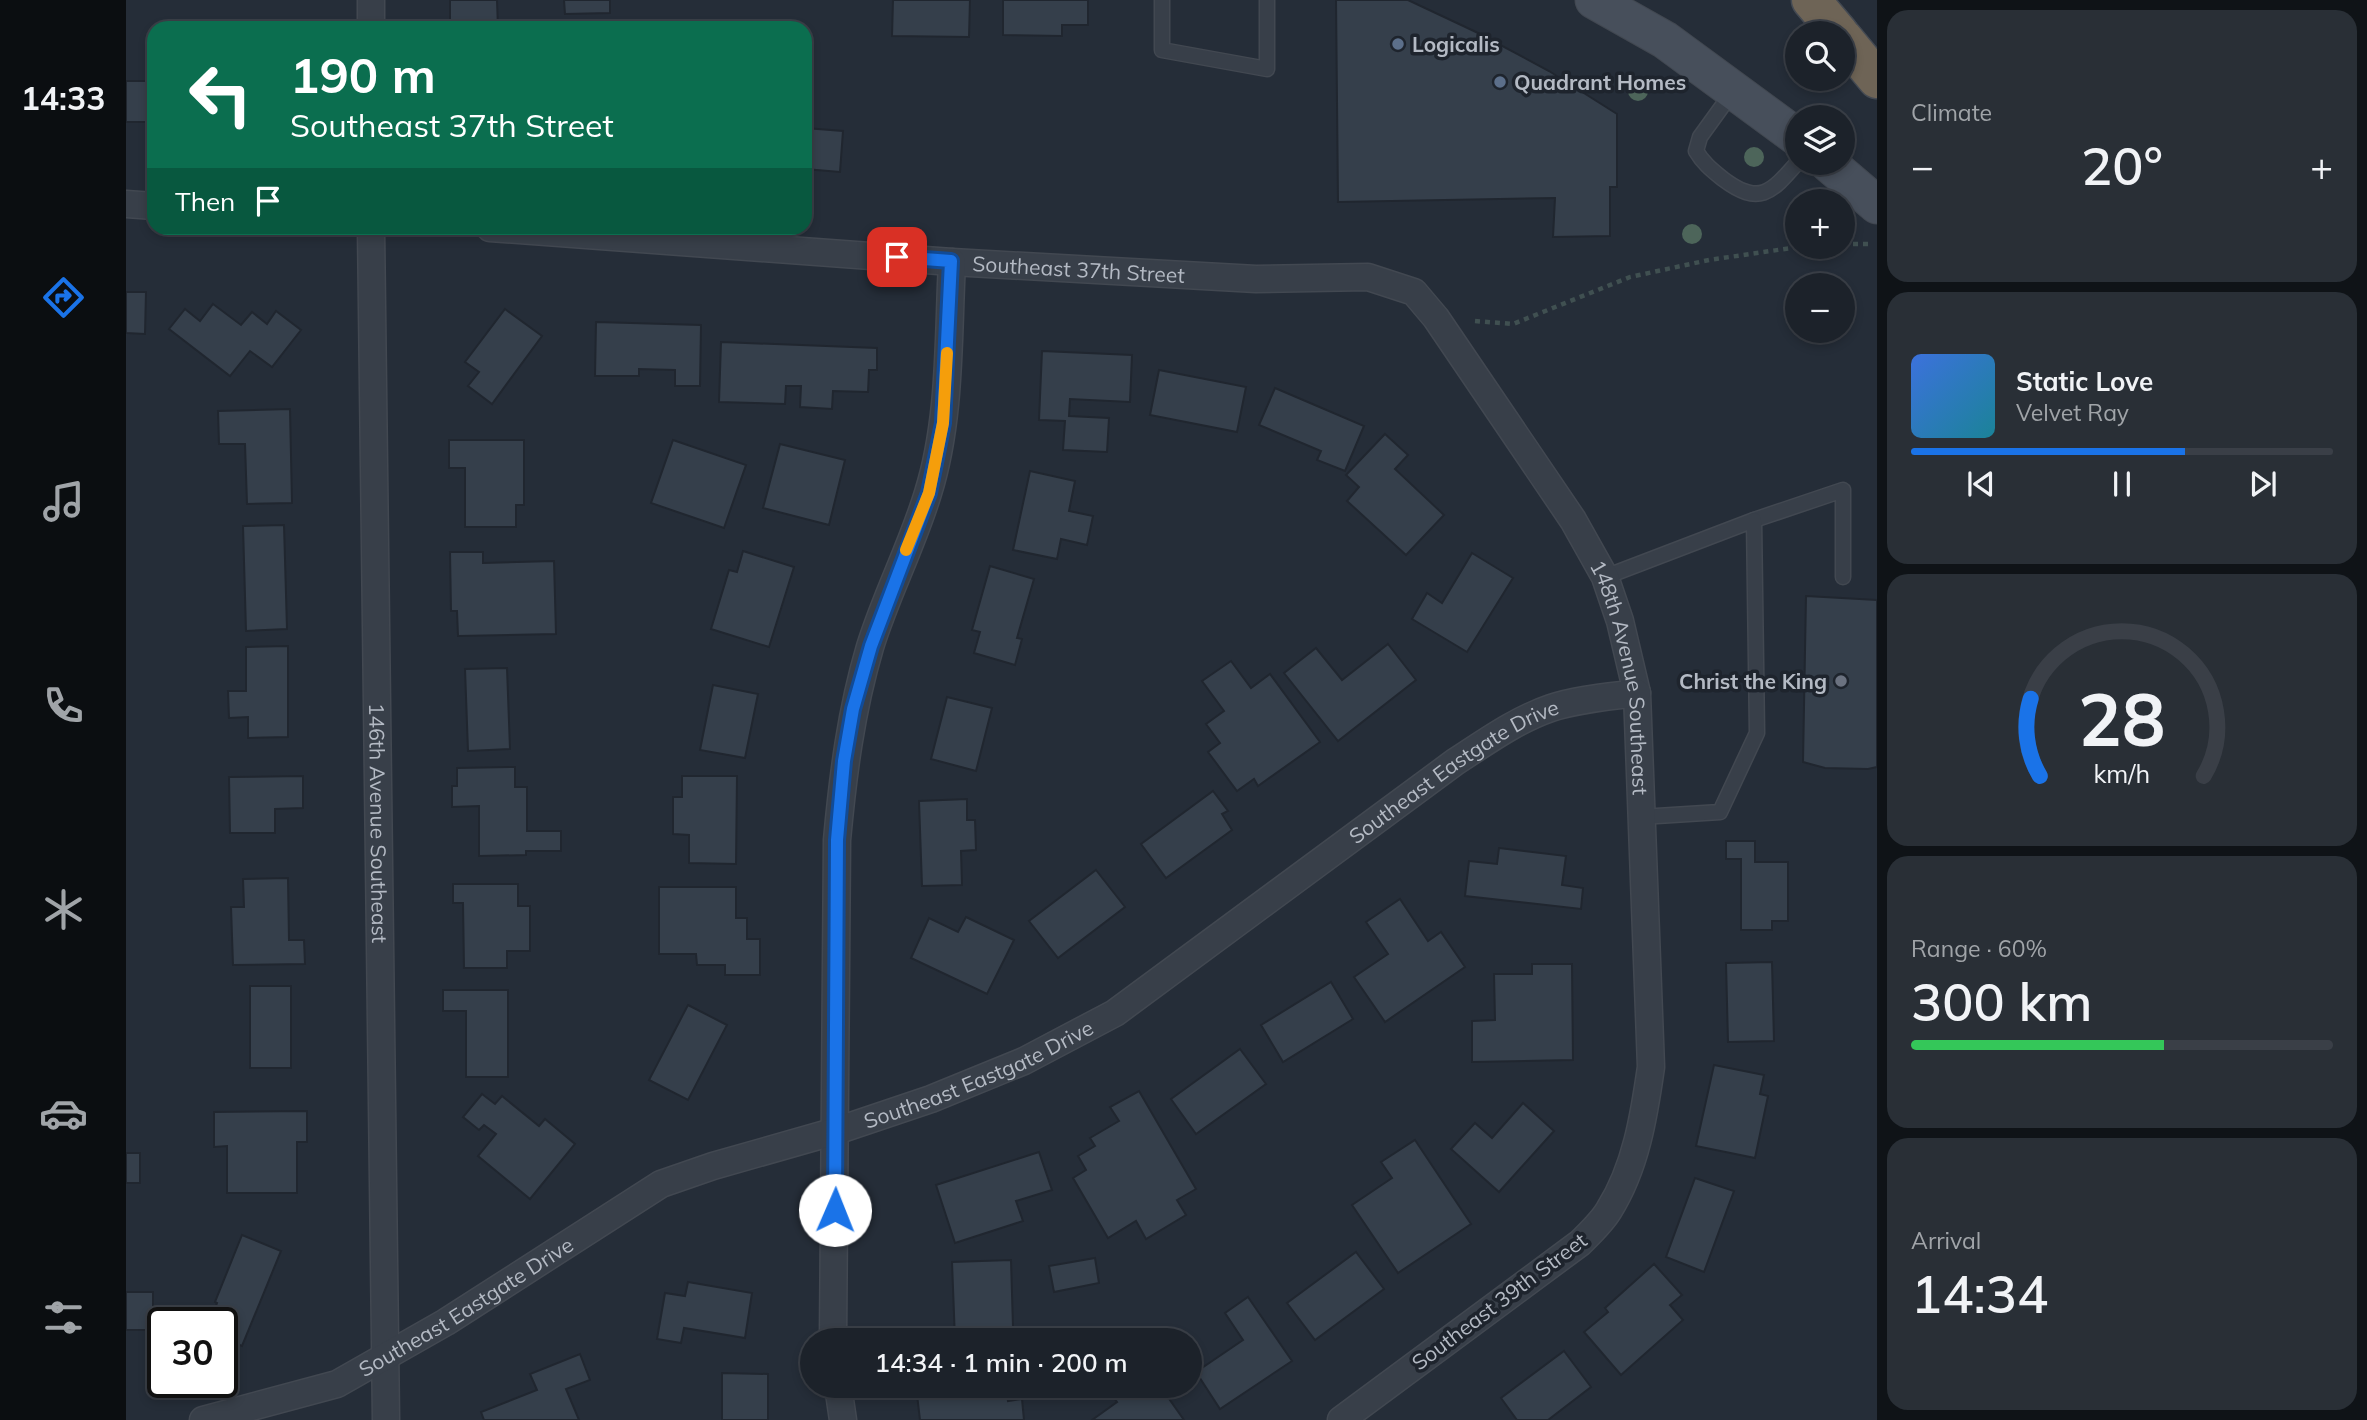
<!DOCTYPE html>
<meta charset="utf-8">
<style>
body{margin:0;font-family:Mulish,sans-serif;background:#292f36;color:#f1f3f6;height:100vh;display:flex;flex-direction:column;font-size:26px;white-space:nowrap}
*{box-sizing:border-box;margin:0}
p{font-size:23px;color:#a0a4a8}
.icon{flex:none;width:38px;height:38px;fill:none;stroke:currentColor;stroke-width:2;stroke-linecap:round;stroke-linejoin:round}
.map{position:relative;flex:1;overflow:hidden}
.drawer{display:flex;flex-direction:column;gap:10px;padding:10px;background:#0f1317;width:490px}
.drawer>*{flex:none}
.banner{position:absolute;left:21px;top:21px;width:665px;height:214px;border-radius:21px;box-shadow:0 4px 10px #0003,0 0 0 2px #3a3f47;background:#0b6e4f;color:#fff;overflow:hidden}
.tools{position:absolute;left:1659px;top:21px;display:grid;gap:14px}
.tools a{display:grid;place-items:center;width:70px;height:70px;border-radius:50%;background:#1c222a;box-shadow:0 4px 10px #0003,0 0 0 2px #3a3f47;font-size:35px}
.speed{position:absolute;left:21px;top:1307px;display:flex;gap:14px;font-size:35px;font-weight:700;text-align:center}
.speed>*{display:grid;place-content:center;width:91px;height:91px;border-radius:50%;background:#1c222a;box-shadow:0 4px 10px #0003,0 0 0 2px #3a3f47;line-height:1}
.speed .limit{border:4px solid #111;border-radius:10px;background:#fff;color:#111}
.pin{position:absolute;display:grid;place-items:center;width:60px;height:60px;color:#fff;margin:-30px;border-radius:14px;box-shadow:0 4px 10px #0006}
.me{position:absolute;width:77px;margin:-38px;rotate:1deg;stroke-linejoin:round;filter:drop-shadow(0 0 5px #0008)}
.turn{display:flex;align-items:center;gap:24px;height:147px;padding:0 28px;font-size:32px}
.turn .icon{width:91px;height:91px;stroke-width:2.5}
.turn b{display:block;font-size:49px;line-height:60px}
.then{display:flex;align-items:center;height:66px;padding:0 28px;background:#0003;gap:14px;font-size:26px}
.big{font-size:52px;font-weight:600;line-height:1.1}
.drawer .tile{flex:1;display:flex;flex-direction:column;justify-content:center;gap:10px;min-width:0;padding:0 24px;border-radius:21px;background:#292f36}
.drawer .dial{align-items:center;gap:0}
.dial svg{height:182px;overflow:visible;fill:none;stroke:#3a3f47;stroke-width:7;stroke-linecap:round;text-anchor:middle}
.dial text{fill:#f1f3f6;stroke:none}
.song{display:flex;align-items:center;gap:21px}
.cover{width:84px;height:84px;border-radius:10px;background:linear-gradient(135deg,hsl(220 70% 55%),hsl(190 70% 35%))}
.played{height:7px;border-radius:4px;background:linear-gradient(90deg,#1a73e8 65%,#3a3f47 65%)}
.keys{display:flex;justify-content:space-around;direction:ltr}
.heat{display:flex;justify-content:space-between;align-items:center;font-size:38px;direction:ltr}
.charge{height:10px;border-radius:5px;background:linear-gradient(90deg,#34c759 60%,#3a3f47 0)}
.trip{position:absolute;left:674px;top:1328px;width:402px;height:70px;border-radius:35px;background:#1c222a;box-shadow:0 4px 10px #0003,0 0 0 2px #3a3f47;font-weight:600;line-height:70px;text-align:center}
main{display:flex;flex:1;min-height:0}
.tabs{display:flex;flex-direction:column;width:126px;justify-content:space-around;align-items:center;background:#0b0e11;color:#a0a4a8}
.tabs .icon{width:49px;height:49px}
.tabs .on{color:#1a73e8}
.tabs b{font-size:32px;color:#f1f3f6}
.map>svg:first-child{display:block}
</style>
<main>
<nav class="tabs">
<b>14:33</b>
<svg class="icon on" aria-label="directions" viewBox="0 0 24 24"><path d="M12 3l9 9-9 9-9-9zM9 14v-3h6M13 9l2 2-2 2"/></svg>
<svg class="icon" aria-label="music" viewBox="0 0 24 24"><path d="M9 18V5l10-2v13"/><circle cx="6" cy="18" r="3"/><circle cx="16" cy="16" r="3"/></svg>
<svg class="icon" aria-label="phone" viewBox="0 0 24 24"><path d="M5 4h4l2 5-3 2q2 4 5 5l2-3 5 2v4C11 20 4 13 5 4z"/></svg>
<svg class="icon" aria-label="climate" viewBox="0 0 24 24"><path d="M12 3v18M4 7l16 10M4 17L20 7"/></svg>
<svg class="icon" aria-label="car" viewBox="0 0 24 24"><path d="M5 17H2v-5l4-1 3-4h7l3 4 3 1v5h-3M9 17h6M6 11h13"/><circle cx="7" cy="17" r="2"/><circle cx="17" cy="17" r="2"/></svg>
<svg class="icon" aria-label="filters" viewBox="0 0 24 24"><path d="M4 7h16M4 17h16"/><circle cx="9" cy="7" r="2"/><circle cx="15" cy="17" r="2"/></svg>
</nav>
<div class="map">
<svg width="1751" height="1420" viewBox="0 0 1751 1420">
<rect width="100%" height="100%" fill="#252d38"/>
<g fill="#353f4b" stroke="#20262f" stroke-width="2">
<path d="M324,0H371L372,28H324Z"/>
<path d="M438,0H484V13L439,14Z"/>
<path d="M767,0H844L843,37L766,36Z"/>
<path d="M877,0H962V25H936V36L877,35Z"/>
<path d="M1210,0H1282L1350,32L1423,71L1491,114V187H1484V236L1427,237L1429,198L1212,202Z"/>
<rect x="0" y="81" width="28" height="41"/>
<path d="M679,128L717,131L714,172L679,169Z"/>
<path d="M0,292H20L19,334L0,333Z"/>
<path d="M87,304L115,325L126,312L141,324L150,311L175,330L146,367L124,351L104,376L43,329L59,309L74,321Z"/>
<path d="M379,309L416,336L366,404L342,386L353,372L339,362Z"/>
<path d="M470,322L575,325L574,386H549V370L513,369V376H469Z"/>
<path d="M595,342L751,348V370H743L742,392L707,391L706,409L674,407L675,386H660L659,404L593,402Z"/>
<path d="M916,351L1006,355L1004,402L944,399L943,416L983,418L981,452L937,450L939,421L913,420Z"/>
<path d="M1033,370L1120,387L1111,432L1024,415Z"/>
<path d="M1149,388L1238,426L1219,471L1191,460L1195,451L1133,425Z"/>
<path d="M164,409L166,503L121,504L119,444H93L92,411Z"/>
<path d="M1259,434L1282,455L1269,469L1318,515L1280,555L1221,501L1233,487L1220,475Z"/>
<path d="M323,440H398V505H390V527H339V468H323Z"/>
<path d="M547,440L620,465L598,528L525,503Z"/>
<path d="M654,444L719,460L703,525L637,508Z"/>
<path d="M904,471L949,481L943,511L967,516L961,545L935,539L931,559L887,550Z"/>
<path d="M158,525L161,629L120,631L117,526Z"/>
<path d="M617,551L668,567L643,647L585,629L603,570L611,572Z"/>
<path d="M324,552H357V563L428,561L430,634L332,636L331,611H325Z"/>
<path d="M1346,553L1387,578L1341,652L1286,619L1301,593L1316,603Z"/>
<path d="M864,566L908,579L891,638L896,639L889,665L848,653L854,632L846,630Z"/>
<path d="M1680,596L1751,600V767L1742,769L1699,768L1677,762Z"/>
<path d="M1262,644L1290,680L1212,741L1158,673L1190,648L1216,680Z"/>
<path d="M162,646V737L122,738V717L103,718L102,691H120V647Z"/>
<path d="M1105,661L1125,688L1144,674L1194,742L1132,786L1128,779L1111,791L1082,752L1094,743L1080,724L1098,711L1076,681Z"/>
<path d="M381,668L384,749L342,751L339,669Z"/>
<path d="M587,685L632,694L619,758L574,750Z"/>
<path d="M821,697L866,708L850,771L805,759Z"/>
<path d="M389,767V787H401V831H435V851H400V855L353,856V806L326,807V786H331V768Z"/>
<path d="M177,776V808L149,809V833H104L103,777Z"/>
<path d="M556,776H611L610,864L563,863V835L547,834V797H556Z"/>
<path d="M1087,791L1102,811L1096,814L1106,830L1040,878L1015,844Z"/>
<path d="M841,799V820H849L850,850L835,851L836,885L796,886L793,801Z"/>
<path d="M1600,841H1629V862H1662V921H1646V930H1615V859H1600Z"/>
<path d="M1373,848L1440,856L1436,885L1457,888L1455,909L1339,896L1343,861L1371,864Z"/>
<path d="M970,870L999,907L932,958L903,921Z"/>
<path d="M162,878L163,940H178L179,964L107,965L105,907H118L117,879Z"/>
<path d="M327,884H392V906H404V951H381V968H338L337,903H327Z"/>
<path d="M533,887H610V918H621V939H634V975H599V965H571L570,954H533Z"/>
<path d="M1274,899L1302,941L1315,932L1339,967L1259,1022L1228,977L1262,954L1240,922Z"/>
<path d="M840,917L888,940L861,994L785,958L803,918L832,932Z"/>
<path d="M1646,962L1648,1041L1602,1042L1600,963Z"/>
<path d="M1406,964H1446L1447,1060L1346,1062V1021L1369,1020L1368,974H1406Z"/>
<path d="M1205,982L1227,1019L1157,1062L1135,1025Z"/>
<rect x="124" y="986" width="41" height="82"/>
<path d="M317,990H382V1077H340V1011H317Z"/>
<path d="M562,1005L601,1025L562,1100L523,1080Z"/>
<path d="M1114,1049L1140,1084L1070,1134L1045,1099Z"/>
<path d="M1588,1065L1638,1075L1634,1094L1642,1096L1629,1158L1570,1146Z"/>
<path d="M1013,1091L1070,1189L1051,1200L1060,1215L1020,1239L1010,1221L982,1238L947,1178L960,1170L952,1156L969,1146L964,1138L993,1121L984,1107Z"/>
<path d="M356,1094L369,1104L376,1096L413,1126L419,1119L449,1144L404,1199L352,1156L370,1134L358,1125L353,1130L337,1117Z"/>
<path d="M1397,1103L1428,1131L1373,1192L1325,1149L1349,1123L1366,1138Z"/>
<path d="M181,1111V1142H171V1193H101V1146L88,1147V1112Z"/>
<path d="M1289,1140L1345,1224L1272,1273L1226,1205L1266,1178L1255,1162Z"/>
<path d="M913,1152L926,1190L890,1201L897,1221L829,1243L810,1185Z"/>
<rect x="0" y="1153" width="14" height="30"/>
<path d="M1569,1178L1608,1191L1578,1272L1540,1257Z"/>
<path d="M116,1235L155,1251L116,1346L96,1338V1323H84L91,1303L89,1302Z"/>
<path d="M1230,1252L1258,1289L1189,1340L1161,1303Z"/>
<path d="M969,1258L973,1283L928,1292L923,1266Z"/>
<path d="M885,1260L887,1327L870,1328V1340H829L826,1262Z"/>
<path d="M1528,1264L1556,1295L1544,1305L1557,1320L1495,1375L1458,1332L1482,1312L1479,1308Z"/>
<path d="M562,1282L626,1293L619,1338L558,1328L555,1343L531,1339L539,1293L559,1296Z"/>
<rect x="0" y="1292" width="27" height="38"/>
<path d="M1122,1297L1166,1361L1094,1409L1070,1372L1117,1340L1099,1313Z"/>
<path d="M1438,1351L1465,1387L1422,1420H1391L1375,1398Z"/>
<path d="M454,1354L464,1380L440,1389L453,1420H358L355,1412L411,1390L404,1374Z"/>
<path d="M596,1373L642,1374V1420H596Z"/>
<path d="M790,1386H880L882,1401L896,1399L898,1420H794Z"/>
<path d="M979,1386H1034L1058,1420H966L991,1402Z"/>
</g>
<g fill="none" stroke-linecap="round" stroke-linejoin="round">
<g stroke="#424851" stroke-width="17">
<g id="lane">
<path d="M1036,0V50L1141,69V0"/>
<path d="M1608,90L1574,137L1570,151C1577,163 1586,170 1597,179C1633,206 1645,193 1671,163"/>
<path d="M1628,520L1717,490V577"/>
<path d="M1479,577L1628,520L1631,733L1594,812L1515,817"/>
</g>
</g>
<g stroke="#424851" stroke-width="29">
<g id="street">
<path d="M245,28V0"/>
<path d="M0,204L28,206"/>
<path id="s1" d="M245,228L260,1420"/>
<path id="s2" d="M364,228L826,262L1130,279L1242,277L1288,292L1310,318L1447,520L1479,577L1494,621L1511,693L1525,1067C1518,1116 1510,1167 1483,1210C1476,1222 1464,1233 1454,1243L1215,1420"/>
<path d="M707,1340L711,840C717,775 725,711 744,647C760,595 786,546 802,493C825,420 822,338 826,262"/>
<path d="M712,1386L717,1420"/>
<path id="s3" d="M77,1420L211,1384L320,1322L535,1184L587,1166L710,1131L805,1099L898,1061L989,1013L1329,762C1360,742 1390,720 1425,708C1453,699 1482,697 1511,693"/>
</g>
</g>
<g stroke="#424851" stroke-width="39">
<g id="secondary">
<path d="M1468,0L1539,40L1671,137"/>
<path d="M1702,163L1751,205"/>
</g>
</g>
<g stroke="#444a53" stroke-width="41">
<g id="highway">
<path d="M1685,0L1713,33"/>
<path d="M1717,38L1751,79"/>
</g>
</g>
<g stroke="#405051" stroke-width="4.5" stroke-dasharray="5 5" stroke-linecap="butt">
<path d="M1717,244H1747"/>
<path d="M1349,321L1387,324L1504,277L1583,260L1672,247"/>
</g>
<use href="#lane" stroke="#383f49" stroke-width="14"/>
<use href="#street" stroke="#383f49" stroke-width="26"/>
<use href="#secondary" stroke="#474f5b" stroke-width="37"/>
<use href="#highway" stroke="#6e6456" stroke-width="38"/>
</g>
<g fill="#4d655a">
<circle cx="1512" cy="91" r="10"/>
<circle cx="1628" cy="157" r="10"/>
<circle cx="1566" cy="234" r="10"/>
</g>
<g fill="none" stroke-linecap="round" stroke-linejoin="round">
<g stroke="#114b97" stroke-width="18">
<path id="route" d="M709,1210L711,840L718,761L727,709L745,646L803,493L817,423L825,261L771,257"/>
</g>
<use href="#route" stroke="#1a73e8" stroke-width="12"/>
<path stroke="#f59e0b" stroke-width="12" d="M780,550L803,493L817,423L821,353"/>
</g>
<g fill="#5c6f8a" stroke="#1e242d" stroke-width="2.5">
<circle cx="1272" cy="44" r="7"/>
<circle cx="1374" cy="82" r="7"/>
</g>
<circle fill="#6b7280" stroke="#1e242d" stroke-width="2.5" cx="1715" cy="681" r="7"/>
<g text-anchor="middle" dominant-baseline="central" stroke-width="7" stroke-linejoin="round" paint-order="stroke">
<g font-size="21" font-weight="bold" fill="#b4bac4" stroke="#1e242d" text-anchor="start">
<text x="1286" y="44">Logicalis</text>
<text x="1388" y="82">Quadrant Homes</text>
<text x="1701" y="681" text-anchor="end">Christ the King</text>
</g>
<g font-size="21" fill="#b4bac4" stroke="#1e242d">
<text stroke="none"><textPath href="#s2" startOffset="590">Southeast 37th Street</textPath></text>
<text stroke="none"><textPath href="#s2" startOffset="1374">148th Avenue Southeast</textPath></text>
<text stroke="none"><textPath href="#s3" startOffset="1423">Southeast Eastgate Drive</textPath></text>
<text stroke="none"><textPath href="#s1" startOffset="595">146th Avenue Southeast</textPath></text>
<text stroke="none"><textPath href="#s3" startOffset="856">Southeast Eastgate Drive</textPath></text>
<text transform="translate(1373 1301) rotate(-37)">Southeast 39th Street</text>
<text stroke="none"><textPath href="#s3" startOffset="289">Southeast Eastgate Drive</textPath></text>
</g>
</g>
</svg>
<div class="tools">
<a><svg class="icon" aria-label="search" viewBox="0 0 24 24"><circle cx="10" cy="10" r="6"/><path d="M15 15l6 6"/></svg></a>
<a><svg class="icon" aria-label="layers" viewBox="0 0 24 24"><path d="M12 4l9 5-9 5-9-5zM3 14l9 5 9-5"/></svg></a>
<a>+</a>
<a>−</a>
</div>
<div class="speed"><div class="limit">30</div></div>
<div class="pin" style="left:771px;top:257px;background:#d93025"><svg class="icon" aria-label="arrive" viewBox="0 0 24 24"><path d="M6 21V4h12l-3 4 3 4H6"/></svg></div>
<svg class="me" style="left:709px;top:1210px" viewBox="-20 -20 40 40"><circle r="19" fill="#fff"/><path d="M0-13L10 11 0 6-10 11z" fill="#1a73e8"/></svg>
<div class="trip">14:34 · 1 min · 200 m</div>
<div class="banner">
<div class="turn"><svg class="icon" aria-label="left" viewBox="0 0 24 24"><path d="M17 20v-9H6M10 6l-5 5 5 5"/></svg><div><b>190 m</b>Southeast 37th Street</div></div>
<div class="then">Then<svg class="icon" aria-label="arrive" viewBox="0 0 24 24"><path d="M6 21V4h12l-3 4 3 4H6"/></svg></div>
</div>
</div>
<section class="drawer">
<div class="tile"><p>Climate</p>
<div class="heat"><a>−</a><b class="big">20°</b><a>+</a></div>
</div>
<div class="tile">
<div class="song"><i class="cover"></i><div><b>Static Love</b><p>Velvet Ray</p></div></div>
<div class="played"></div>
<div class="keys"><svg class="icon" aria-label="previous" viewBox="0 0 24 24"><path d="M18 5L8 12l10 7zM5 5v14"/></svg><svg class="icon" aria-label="pause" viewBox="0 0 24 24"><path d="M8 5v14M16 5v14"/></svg><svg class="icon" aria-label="next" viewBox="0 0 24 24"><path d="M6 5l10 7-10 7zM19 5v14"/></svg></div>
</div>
<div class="tile dial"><svg viewBox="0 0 100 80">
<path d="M14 69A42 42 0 1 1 86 69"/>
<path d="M14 69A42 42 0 0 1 10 35" stroke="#1a73e8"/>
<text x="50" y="56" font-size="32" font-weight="700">28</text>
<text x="50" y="72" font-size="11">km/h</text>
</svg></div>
<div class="tile"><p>Range · 60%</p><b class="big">300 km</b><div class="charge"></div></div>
<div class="tile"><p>Arrival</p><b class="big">14:34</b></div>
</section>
</main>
